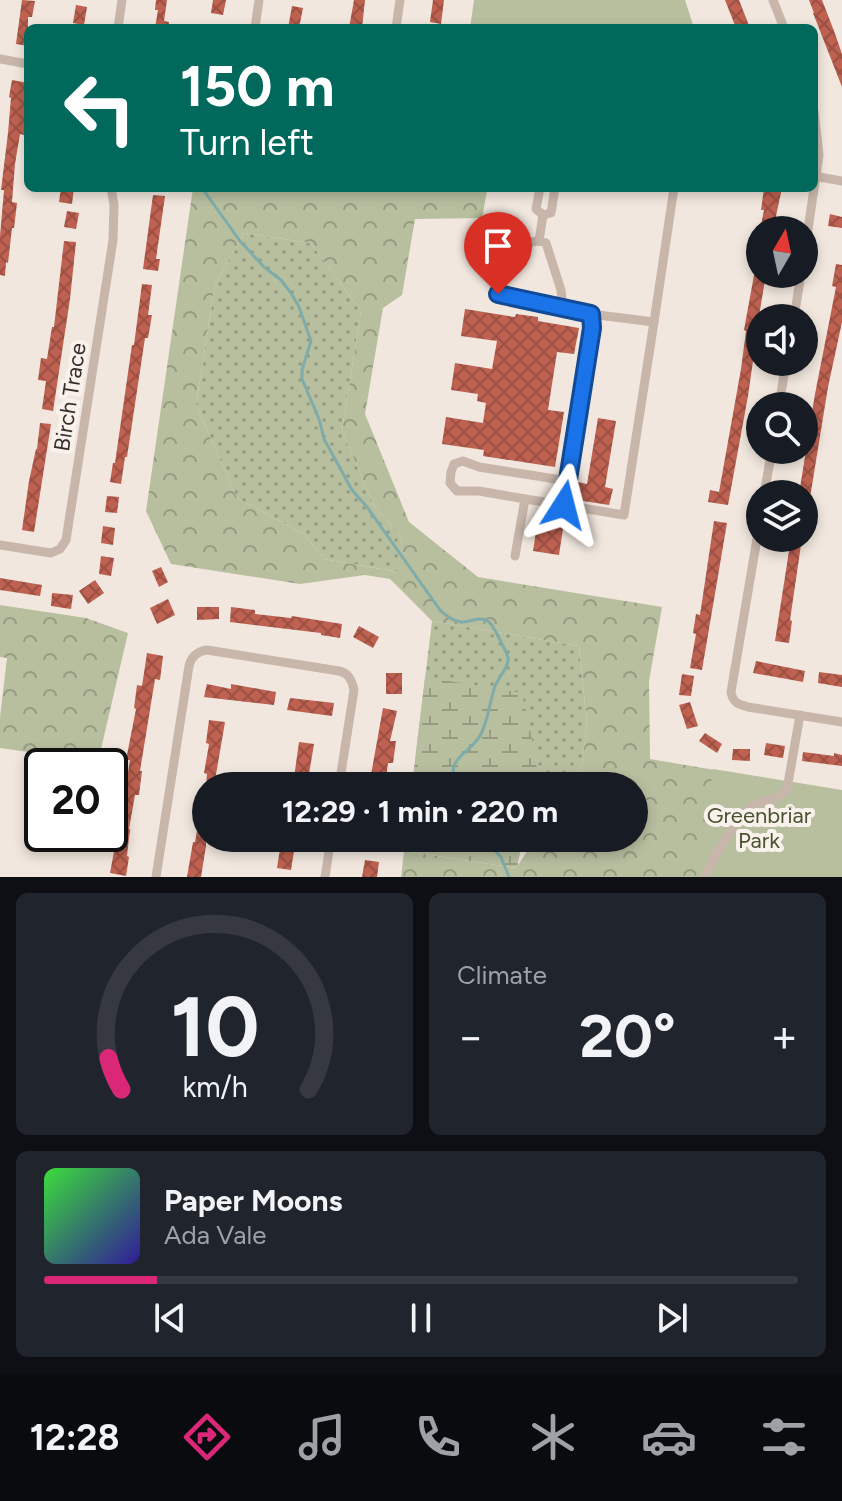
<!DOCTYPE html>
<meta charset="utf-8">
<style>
body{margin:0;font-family:Figtree,sans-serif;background:#20242c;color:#f1f3f6;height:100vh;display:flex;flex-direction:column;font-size:30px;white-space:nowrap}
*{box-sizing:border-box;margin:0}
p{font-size:26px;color:#9ea1a6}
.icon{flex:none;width:44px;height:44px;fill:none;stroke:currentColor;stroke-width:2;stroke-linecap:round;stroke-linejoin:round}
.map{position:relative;height:877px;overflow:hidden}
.side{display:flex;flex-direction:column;gap:16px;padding:16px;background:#0d0f14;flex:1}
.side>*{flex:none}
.guide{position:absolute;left:24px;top:24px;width:794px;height:168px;border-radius:12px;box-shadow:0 4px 12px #0003;background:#00695c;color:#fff;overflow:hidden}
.needle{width:52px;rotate:9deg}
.tools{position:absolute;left:746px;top:216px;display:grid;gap:16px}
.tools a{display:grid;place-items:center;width:72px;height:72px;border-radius:50%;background:#171b24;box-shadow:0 4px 12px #0003;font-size:40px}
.speed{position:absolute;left:24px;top:748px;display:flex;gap:16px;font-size:40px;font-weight:700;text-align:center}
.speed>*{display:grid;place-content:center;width:104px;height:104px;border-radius:50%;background:#171b24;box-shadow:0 4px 12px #0003;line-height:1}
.speed .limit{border:4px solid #111;border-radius:12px;background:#fff;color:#111}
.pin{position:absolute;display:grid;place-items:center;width:68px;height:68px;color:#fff;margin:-82px -34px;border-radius:50% 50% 50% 0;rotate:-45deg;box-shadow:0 0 8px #0007}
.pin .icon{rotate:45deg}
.me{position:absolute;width:88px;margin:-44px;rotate:9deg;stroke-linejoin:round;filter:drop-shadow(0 0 6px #0008)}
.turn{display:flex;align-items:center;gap:28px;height:168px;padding:0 24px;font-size:36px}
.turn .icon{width:104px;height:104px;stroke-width:2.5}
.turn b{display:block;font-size:56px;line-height:68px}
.big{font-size:60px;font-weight:700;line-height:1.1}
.side .tile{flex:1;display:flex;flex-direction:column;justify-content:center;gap:12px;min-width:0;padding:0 28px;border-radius:12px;background:#20242c}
.side .dial{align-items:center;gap:0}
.dial svg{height:208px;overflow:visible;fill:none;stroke:#363941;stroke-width:7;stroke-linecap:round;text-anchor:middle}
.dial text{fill:#f1f3f6;stroke:none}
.song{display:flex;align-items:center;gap:24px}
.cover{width:96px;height:96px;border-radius:12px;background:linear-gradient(135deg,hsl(120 70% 55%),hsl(250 70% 35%))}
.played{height:8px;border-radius:4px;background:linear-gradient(90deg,#db2777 15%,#363941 15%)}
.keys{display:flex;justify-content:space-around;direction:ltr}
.heat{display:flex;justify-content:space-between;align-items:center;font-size:44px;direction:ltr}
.side .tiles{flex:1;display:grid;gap:16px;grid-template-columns:1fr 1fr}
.tile:last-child{grid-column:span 2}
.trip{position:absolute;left:192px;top:772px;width:456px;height:80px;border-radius:40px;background:#171b24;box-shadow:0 4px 12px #0003;font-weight:700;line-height:80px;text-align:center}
.menu{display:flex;height:128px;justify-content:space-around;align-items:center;background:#090b0e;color:#9ea1a6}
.menu .icon{width:56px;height:56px}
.menu .current{color:#db2777}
.menu b{font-size:36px;color:#f1f3f6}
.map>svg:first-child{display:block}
</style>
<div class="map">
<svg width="842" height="877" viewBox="0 0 842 877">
<defs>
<pattern id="grass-dots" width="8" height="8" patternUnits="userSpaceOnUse" patternTransform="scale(2)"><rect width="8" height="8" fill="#b7bf9f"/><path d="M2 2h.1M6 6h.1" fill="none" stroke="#969c82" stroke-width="1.8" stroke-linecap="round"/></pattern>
<pattern id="forest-crowns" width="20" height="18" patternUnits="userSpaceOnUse" patternTransform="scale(2)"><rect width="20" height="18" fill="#b7bf9f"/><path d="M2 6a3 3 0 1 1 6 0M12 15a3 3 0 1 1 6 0" fill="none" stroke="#969c82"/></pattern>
<pattern id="wetland-marsh" width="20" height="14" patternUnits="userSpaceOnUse" patternTransform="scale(2)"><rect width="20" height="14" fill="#b7bf9f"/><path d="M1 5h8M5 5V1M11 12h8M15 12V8" fill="none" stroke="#969c82"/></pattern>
<pattern id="building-cross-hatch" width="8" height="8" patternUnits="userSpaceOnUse" patternTransform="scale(2)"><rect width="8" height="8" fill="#be6150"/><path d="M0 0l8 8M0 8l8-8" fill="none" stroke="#9b5043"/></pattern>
</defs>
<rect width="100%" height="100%" fill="#f1e7de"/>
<g fill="url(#grass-dots)">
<path d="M244,233L311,243L361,311L342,430L374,506L402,538L399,572L324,559L304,534L237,498L196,405L215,284Z"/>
<path d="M432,621L579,646L587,723L582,765L568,786H412Z"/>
</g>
<g fill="url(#forest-crowns)" fill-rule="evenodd">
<path d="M193,188H466L487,191L482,218L415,219L402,295L383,308L365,414L409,522L478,577L662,607L649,681L650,759L756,777L703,877H401L404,851L516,868L536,838H634V786H568L582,765L587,723L579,646L432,621L390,579L365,575L300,584L171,564L146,511ZM244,233L311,243L361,311L342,430L374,506L402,538L398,572L324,559L304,534L237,498L196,405L215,284Z"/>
<path d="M0,605L86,618L128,633L98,762L0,748V717L7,658L0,657Z"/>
</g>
<g fill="url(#wetland-marsh)">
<path d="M425,677L522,693L537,763L533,786H412Z"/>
<path d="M406,838H523L517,868L404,851Z"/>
</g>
<g fill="#b7bf9f">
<path d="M474,0H685L694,28H470Z"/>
<path d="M713,769L842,790V877H696Z"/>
</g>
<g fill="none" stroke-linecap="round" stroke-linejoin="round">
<g stroke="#7facaa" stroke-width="3">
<path d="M202,188L240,241L264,267L281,280L291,293L299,307L311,341L302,370V379L319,419L324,439L352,490L367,507L440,610C446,615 452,621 461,622C472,622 482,614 491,624C494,628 507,652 508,658C509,667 499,677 495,686C490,701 488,720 481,734C471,754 443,757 457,786"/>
<path d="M483,838L501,857L509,877"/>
</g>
</g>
<g fill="url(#building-cross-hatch)">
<path d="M22,0L35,1L32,17H28V46L16,44Z"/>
<path d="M156,0H167L164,21L169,22L168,28H155L158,10H155Z"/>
<path d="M213,0H226L223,15L211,13Z"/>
<path d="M354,0H365L362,28H349Z"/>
<path d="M433,0H444L441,24L430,22Z"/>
<path d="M725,0H739L750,28H736Z"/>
<path d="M809,0H822L834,31L842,54V87L813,13H814Z"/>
<path d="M76,5L87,7L84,25L73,23Z"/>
<path d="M292,6L303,8L299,28H288Z"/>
<path d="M12,80L28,83V107L24,135L20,134L15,164L12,202L17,203L14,228H12L8,263L6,262L5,276L0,275V236L4,190H1L8,133L11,98L9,97Z"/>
<path d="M61,188H74L72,204L59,202Z"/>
<path d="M764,188H782L773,230H760L764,210H761Z"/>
<path d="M153,195L165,196L156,259H160L158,271L143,269Z"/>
<path d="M67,211L79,213L76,229L64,227Z"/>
<path d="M830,214L842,217V228L828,226Z"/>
<path d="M64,241L76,242L70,299L53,411L42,409L46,381L38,380L41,358L47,359L52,327H54Z"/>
<path d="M756,264H760V279L765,280L755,340H756L748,396L728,505L708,502L710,490L719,492L741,369L746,331L744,330Z"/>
<path d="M836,264L842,265V322L828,387L808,510H804V494H799L815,394L836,287L832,286Z"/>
<path d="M142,284L152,285L148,315H152L148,338H145L127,457H125L121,484L110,482L113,463H115L132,345H134Z"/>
<path d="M465,309L515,317L516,314L538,317V321L579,328L574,354L557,352L548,410L564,412L555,467L483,456L484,450L442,444L446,417L483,423L486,403L477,401L478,394L451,390L455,363L492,369L497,341L461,336Z"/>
<path d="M598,418L616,421L605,487L613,489L609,505L577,500L575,497L578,482L587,484Z"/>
<path d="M40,423L51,424L34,532L22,530L29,481L36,449H37Z"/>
<path d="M107,496L119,497L117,513L105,512Z"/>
<path d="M538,518L564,522L559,555L533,551Z"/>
<path d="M714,521L727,523L702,670L690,668L696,634L693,633L696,614L700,615Z"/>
<path d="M103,526L115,528L113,545L101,543Z"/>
<path d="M791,538H802L790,620L792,621L789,643L775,641Z"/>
<path d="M101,556L114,558L111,576L99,574Z"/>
<path d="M161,567L168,582L159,587L152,571Z"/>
<path d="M0,578L42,585L40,596L0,590Z"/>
<path d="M95,580L104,593L88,604L79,591Z"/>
<path d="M52,593L73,595L71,609L51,606Z"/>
<path d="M168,599L175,615L157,624L150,608Z"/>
<path d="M197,607H219V619L197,620Z"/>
<path d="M231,607L255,610V614L291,618L292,616L342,624L340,638L321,635V633L230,622Z"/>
<path d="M359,626L379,637L373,648L353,637Z"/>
<path d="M147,653L163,656L160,680L155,679L140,771H142L139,795H135L129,829H130L127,856L129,857L126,876L110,873L115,846L113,845L116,816H115L118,796L124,797L130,760H126L136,709L134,708L137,685L142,686Z"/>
<path d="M756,661L805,671L803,682L753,673Z"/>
<path d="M819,672L842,675V687L818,683Z"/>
<rect x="386" y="673" width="16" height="21"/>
<path d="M682,674L694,676L691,696L679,695Z"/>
<path d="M207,684L231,689V684L276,692L274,705L204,697Z"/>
<path d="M290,698L334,703L332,716L287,710Z"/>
<path d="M690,702L698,726L687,729L679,705Z"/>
<path d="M383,708L397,711L390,741H396L393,763H388L385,786H369Z"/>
<path d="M209,720L225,722L214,786H206L207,774L204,773L209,744L206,743Z"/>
<path d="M705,733L722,744L717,753L699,741Z"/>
<path d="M299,742L314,744L307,786L293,785Z"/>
<path d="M766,743L785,746L783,758L764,755Z"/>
<path d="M733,749H750V761L732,760Z"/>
<path d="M803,752L834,756V753L842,755V766L802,761Z"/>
<path d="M200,813L206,814V846L201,877H187L193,842H195Z"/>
<path d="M285,838H296L291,870L277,868L280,849L284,850Z"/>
<path d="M361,838H376L374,848L360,846Z"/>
<path d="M365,860L379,862L377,877H362Z"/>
</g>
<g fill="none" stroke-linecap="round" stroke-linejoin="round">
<g stroke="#c8b6ab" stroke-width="9">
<path d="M773,0L784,28"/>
<path d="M118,28L122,0"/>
<path d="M255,28L259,0"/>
<path d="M396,28L400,0"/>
<path d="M0,59L28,64"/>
<path d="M814,176L842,181"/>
<path d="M543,215L551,213L555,188"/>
<path d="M539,241L531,242L503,276L498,294L563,307L582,313L654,322L674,188"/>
<path d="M539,241L546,243L561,290L563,307"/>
<path d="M539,241L543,215L536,209L540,188"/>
<path d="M804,256L819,155L814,111"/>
<path d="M794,318L801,274"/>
<path d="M779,406L786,362"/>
<path d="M764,494L772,450"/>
<path d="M525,499L479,491H457L450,483L451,472L454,464L463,461L479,467L568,481"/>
<path d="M564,505L624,515L654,322"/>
<path d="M760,521L731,692C733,703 738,704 748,707L842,722"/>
<path d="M0,545L51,553L60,549L66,540L113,240L114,205L111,188"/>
<path d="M515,556L525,499L564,505L592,328L591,314"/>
<path d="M156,877L189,666C191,657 198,651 207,650L339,671C349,673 352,681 354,690L339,786"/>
<path d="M325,877L331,838"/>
<path d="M705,877C713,858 735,818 753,806C764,799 778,801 787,789L800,715"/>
</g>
</g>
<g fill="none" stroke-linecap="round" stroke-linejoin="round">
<g stroke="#114b97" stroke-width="20">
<path id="route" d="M498,294L591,314L592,328L564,505"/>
</g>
<use href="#route" stroke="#1a73e8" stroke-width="14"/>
</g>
<g text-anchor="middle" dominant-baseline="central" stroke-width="8" stroke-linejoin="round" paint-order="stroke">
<g font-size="22" fill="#372d2a" stroke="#f9f1eb">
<text transform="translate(70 397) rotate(-81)">Birch Trace</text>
</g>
<g font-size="22" fill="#49532f" stroke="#f9f1eb">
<text x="759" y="815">Greenbriar<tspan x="759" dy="25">Park</tspan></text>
</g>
</g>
</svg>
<div class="tools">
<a><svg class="needle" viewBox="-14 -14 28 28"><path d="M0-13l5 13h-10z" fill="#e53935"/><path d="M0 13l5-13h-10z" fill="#9ea1a6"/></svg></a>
<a><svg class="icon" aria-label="sound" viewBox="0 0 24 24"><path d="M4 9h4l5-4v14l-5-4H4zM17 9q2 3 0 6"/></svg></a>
<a><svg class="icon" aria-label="search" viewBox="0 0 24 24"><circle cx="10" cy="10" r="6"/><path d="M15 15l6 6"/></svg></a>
<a><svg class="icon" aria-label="layers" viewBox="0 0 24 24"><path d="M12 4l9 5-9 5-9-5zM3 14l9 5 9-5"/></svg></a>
</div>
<div class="speed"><div class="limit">20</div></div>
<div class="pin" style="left:498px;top:294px;background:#d93025"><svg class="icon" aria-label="arrive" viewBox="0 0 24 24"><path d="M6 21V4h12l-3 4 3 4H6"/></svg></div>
<svg class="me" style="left:564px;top:505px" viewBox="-20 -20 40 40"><path d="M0-17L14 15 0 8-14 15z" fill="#1a73e8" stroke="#fff" stroke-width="4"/></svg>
<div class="trip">12:29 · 1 min · 220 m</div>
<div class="guide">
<div class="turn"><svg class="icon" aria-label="left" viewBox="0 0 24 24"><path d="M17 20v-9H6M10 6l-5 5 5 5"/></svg><div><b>150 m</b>Turn left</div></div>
</div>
</div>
<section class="side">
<div class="tiles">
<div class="tile dial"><svg viewBox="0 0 100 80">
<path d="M14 69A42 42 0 1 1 86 69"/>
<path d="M14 69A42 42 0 0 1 9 57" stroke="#db2777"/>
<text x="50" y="56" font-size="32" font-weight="700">10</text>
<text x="50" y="72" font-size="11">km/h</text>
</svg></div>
<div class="tile"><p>Climate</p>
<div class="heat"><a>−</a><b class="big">20°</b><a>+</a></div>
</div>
<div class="tile">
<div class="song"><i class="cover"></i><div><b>Paper Moons</b><p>Ada Vale</p></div></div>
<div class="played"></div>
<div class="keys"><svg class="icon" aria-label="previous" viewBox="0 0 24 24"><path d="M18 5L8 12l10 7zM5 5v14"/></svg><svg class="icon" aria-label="pause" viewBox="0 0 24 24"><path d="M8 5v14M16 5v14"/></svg><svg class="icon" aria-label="next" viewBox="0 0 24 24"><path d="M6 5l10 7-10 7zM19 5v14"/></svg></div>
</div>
</div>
</section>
<nav class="menu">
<b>12:28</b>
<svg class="icon current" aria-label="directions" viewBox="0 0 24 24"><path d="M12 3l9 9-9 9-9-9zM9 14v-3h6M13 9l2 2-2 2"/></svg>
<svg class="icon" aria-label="music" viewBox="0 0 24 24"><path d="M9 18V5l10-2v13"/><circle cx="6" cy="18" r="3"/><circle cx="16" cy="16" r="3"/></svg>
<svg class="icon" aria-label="phone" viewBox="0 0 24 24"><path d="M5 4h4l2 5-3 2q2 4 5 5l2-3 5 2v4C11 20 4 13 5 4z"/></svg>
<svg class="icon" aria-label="climate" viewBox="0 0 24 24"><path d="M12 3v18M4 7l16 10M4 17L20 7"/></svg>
<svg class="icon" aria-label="car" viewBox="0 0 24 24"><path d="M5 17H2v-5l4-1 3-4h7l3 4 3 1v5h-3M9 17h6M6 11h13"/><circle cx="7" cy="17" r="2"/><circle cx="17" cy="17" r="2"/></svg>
<svg class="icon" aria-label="filters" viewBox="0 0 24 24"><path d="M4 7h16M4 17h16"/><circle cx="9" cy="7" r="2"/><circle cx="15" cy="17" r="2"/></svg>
</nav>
